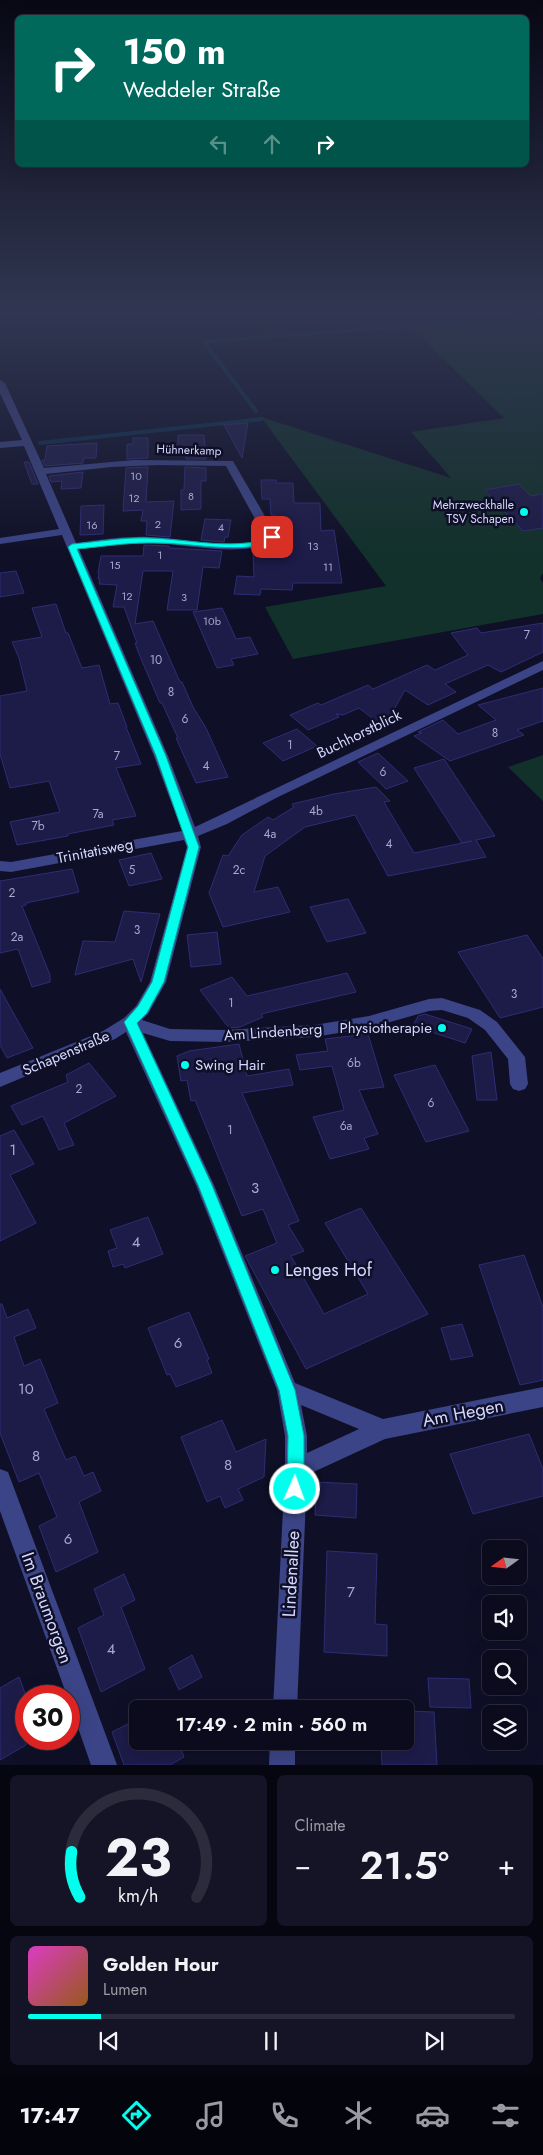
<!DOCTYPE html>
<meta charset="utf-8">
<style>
body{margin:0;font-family:Jost,sans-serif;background:#141426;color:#f1f3f6;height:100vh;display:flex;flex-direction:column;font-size:19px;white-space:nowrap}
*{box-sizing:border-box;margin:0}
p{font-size:16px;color:#9a9ba4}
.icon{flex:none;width:28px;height:28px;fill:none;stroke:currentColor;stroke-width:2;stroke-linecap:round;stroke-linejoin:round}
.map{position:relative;height:1765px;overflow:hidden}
.details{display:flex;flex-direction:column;gap:10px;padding:10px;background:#060610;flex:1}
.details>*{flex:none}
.top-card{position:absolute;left:15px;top:15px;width:514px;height:152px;border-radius:8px;box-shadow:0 5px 20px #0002,0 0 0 1px #2b2b3b;background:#00695c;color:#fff;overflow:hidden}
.needle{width:32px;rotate:255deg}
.buttons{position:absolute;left:482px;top:1540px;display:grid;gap:10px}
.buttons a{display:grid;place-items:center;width:45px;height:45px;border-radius:8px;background:#0b0b1d;box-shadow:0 5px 20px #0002,0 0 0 1px #2b2b3b;font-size:25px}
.speed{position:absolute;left:15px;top:1685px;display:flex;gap:10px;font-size:25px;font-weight:700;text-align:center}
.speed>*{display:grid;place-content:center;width:65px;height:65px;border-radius:50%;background:#0b0b1d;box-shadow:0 5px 20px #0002,0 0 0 1px #2b2b3b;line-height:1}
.speed .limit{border:8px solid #d22;background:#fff;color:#111}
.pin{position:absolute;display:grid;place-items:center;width:42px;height:42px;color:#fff;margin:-21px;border-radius:10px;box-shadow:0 2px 8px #0006}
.me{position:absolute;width:55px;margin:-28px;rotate:2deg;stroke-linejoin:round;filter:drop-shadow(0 0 4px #0008)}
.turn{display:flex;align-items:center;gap:18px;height:105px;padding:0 25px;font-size:22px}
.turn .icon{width:65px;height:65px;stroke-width:2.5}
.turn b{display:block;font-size:35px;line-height:42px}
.lanes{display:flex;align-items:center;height:48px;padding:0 25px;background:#0003;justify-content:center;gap:25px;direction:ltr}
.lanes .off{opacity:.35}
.big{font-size:38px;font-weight:600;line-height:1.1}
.details .card{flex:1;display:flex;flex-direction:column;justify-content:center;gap:8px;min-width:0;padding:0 18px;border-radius:8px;background:#141426}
.details .dial{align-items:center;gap:0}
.dial svg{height:130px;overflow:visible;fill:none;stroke:#2b2b3b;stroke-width:7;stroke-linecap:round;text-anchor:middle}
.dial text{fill:#f1f3f6;stroke:none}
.song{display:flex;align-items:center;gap:15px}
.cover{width:60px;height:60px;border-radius:8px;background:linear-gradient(135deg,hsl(310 70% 55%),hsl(30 70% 35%))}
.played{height:5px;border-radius:2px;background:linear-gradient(90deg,#02feed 15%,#2b2b3b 15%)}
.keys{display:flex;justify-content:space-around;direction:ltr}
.heat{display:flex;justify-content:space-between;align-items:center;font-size:28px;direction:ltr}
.details .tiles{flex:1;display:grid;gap:10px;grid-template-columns:1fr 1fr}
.card:last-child{grid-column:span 2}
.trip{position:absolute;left:129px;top:1700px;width:285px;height:50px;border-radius:8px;background:#0b0b1d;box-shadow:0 5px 20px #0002,0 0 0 1px #2b2b3b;font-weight:600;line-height:50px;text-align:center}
.menu{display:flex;height:80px;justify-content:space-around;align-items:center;background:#04040c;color:#9a9ba4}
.menu .icon{width:35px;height:35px}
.menu .on{color:#02feed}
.menu b{font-size:22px;color:#f1f3f6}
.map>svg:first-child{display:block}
</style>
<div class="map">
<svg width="543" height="1765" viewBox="0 0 543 1765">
<rect width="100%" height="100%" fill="#0f0f27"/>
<g fill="#12312a">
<path d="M534,318L543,323V573L540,578L543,583V614L293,659L265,607L386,586L261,417L451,478L411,432L504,418L410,326Z"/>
<path d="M543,755V801L508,767Z"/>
</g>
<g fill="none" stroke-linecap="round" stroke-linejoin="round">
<g stroke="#0c2d49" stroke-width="4">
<path d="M256,411L204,342L409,326"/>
<path d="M40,443L262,419"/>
</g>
</g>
<g fill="#1d1b48" stroke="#2f2d74">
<path d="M248,423L242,458L224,425Z"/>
<path d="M178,435H204L206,459H186V451L178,450Z"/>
<path d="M133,438H148V458L127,459V444H133Z"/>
<path d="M97,443L96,458H84L83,463L45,466L42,460H45L47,446Z"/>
<path d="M24,462H29L38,484H32Z"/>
<path d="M148,467L146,502L174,501L170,537L146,535L147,521H141L143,510L123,511L126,468Z"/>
<path d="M185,467L206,468V481H201V509L181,510V490H184Z"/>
<path d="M83,472L81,488L61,489L62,481L51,482L49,476Z"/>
<path d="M261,480H276V483H293L294,503H320L321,531L334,530L342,583H293L292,590L261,589L260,595L234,594L237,576L254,577L253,552L274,551V545L279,538L275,529V515H271L270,499H262Z"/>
<path d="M519,484L531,496L543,494V528L523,531L485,490Z"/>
<path d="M104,505L103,534L80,535L81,506Z"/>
<path d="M205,519L231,520L228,537H225L224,542L201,540Z"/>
<path d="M144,545L169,546V548L222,551L219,568L203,567L197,610H167L173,571H143L135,624L153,621L180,682H182L193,707L206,728L228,777L196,783L176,738H178L162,703H160L139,654L135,643H137L124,607H113L117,585L99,584L100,579H98L99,573H98L101,556H143Z"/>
<path d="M16,571L24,593L0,597V573Z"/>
<path d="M56,604L66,633H68L82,668L99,665L110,704L118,703L127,727H126L141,764L116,768L136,816L112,820L114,825L68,834V836L17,845L10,822L60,812L49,781L10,788L0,754V696L27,691L19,658L12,642L42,637L32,608Z"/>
<path d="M222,608L236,639L250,637L258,654L231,659L234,665L217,668L193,612Z"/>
<path d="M543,623V652L501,672L488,665L445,684L456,692L428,705L405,690L384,727L359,708L343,715L336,714L339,717L308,730L290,715L318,703L321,705L368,685L373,689L427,665L435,670L468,655L451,633L477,628L481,633Z"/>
<path d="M543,688V721L517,730L524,735L450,761L414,736L422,733L418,732L443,720L458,734L496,720L478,705Z"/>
<path d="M297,729L317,746L283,761L263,743Z"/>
<path d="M378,753L408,781L386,789L358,762Z"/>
<path d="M444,759L495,836L476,840L486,857L388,876L355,815L305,827L265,856L254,892L278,887L290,912L223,927L209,893L223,855L228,856L242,835L268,817L273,820L294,807L292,804L334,794L376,787L390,801L384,802L414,853L472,841L462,843L414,768Z"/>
<path d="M151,853L162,879L129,886L119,860Z"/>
<path d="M72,869L79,892L26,903V905L22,906L50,975V982L32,987L18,949L0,953V881Z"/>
<path d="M348,899L366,933L327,942L310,907Z"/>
<path d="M124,911L160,914L141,982L133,959L75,975L83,941L115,942Z"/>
<path d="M217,932L221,964L191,967L187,935Z"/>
<path d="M527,935L543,959V1007L500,1018L458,952Z"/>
<path d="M347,973L356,992L261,1014L263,1017L240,1027L229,1028L200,990L232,977L247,996Z"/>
<path d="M0,989L33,1048L7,1058L0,1045Z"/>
<path d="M425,1014L472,1029L465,1043L413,1026L418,1016Z"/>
<path d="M368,1034L384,1087L359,1090L378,1134L364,1138L369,1149L330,1159L313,1117L344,1110L332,1066L300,1070L296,1055L328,1051L325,1039Z"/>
<path d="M239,1044L247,1076L289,1069L293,1085L242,1093L299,1221L288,1225L304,1251L291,1256L324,1314L368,1294L325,1223L361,1208L428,1314L306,1369L245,1256L277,1243L263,1209L242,1216L195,1100L191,1101L187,1080L181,1081L177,1056L189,1051Z"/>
<path d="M491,1052L497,1100H477L472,1056Z"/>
<path d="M89,1063L116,1096L64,1123L74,1145L59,1150L43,1116L22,1125L11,1106L68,1082L66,1075Z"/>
<path d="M435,1065L469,1131L426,1142L394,1075Z"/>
<path d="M14,1130L34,1164L10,1175L36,1223L0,1241V1136Z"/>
<path d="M148,1217L163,1254L125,1268L123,1264L113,1267L108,1251L117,1248L110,1230Z"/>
<path d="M524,1255L543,1307V1380L520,1385L479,1265Z"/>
<path d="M0,1304H2L7,1318L28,1309L36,1328L14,1337L24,1366L40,1359L58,1403L44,1409L66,1460L75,1456L84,1476L93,1472L101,1491L79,1502L98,1552L56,1572L39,1526L57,1517L39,1473L19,1482L0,1433Z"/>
<path d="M189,1312L209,1359L207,1360L212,1373L176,1387L170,1374L167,1375L148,1328Z"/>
<path d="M462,1324L473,1356L451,1360L441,1328Z"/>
<path d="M222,1420L236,1452L266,1439L264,1477L238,1489L243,1500L225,1508L220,1496L207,1502L181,1437Z"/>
<path d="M529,1434L543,1469V1496L473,1514L450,1454Z"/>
<path d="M316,1482L357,1484L356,1518L315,1515Z"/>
<path d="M327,1551L377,1554L375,1624L387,1625V1656L324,1652Z"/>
<path d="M124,1574L135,1600L121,1607L145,1669L101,1692L78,1628L104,1615L94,1589Z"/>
<path d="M192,1655L202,1677L179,1690L169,1668Z"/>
<path d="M19,1677L26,1696V1745L0,1760V1688Z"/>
<path d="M428,1678L469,1679L471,1708L430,1707Z"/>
<path d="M405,1711L434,1712L437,1765H382L381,1741H405Z"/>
<path d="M138,1719V1741H178L184,1757L170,1765H124L112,1732Z"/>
</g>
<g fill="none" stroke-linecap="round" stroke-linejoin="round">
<g fill="#3b4486" fill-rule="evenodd">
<path d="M0,380L5,383L44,468L134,460L233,461L277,537L275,543C233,557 191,544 148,543C125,543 102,547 79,549L168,756L195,827L543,661V670L276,798L227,824L198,836L201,847L166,982L148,1014L142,1020L170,1029L225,1030L314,1025L369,1016L429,999L442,998L480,1010L497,1022L525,1057L528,1084L525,1089L519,1091L513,1089L510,1084L508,1059L485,1030L468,1018L442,1010L429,1011L369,1028L314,1037L225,1042L170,1041L143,1033L214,1185L295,1383L383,1419L543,1387V1407L385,1439L307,1475L297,1709H273L285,1469V1436L277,1390L196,1185L126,1032L115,1039L0,1087V1073L103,1031L124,1018L136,1006L150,982L187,847L184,840L11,872L0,871V861L11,862L182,831L154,756L62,535L0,544V538L59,529L24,446L0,448V442L22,440L0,393ZM158,465L226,466L266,539C229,551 188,538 150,537C125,536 100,540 76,543L46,474L111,467ZM301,1405L359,1429L307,1453V1436Z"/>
<path d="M0,1469L8,1472L11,1480L117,1765H91L69,1702V1696H67L0,1511Z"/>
<path d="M270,1741H295V1765H269Z"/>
</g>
</g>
<linearGradient id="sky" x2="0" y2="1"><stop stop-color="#080815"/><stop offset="0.56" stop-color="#313752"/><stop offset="1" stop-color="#313752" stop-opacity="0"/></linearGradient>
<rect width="543" height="558" fill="url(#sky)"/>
<path fill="#02feed" stroke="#01a59a" d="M272,534L276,537L274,543C231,554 190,542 147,543C124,543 100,547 77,549L166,756L199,847L164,982L147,1013L137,1023L212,1185L295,1390L304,1436V1489L301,1495L295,1497L289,1495L287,1489L288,1436L279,1390L198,1185L124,1022L138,1006L152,982L188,847L156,756L68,547L72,544C97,542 123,537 149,538C188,539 229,550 267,539L269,535Z"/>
<g fill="#02feed" stroke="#0f0f27" stroke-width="2">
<circle cx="524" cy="512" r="5"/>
<circle cx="442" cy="1028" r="5"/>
<circle cx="185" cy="1065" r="5"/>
<circle cx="275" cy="1270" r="5"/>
</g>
<g text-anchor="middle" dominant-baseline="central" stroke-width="5" stroke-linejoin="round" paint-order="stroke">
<g font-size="11" fill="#a7a9d1">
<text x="136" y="476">10</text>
<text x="191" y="496">8</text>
<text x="134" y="498">12</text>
<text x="158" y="524">2</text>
<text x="92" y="525">16</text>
<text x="221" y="527">4</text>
<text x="313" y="546">13</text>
<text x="160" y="555">1</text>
<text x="115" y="565">15</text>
<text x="328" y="567">11</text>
<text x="127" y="596">12</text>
<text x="184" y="597">3</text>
<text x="212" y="621">10b</text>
</g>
<g font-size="12" fill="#d5d8ff" stroke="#0f0f27">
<text transform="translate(189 450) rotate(2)">Hühnerkamp</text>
</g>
<g font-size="12" fill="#d5d8ff" stroke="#0f0f27" text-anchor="end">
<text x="514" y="505">Mehrzweckhalle<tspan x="514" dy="14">TSV Schapen</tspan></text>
</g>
<g font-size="12" fill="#a7a9d1">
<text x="527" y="635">7</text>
<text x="156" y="660">10</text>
<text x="171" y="692">8</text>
<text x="185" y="719">6</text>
<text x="495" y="733">8</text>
<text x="290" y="745">1</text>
<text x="117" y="756">7</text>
<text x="206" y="766">4</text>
<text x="383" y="772">6</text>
<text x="316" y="811">4b</text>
<text x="98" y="814">7a</text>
<text x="38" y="826">7b</text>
<text x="270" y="834">4a</text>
<text x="389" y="844">4</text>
<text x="132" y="870">5</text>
<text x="239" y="870">2c</text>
<text x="12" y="893">2</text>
<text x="137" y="930">3</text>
<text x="17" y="937">2a</text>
<text x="514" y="994">3</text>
<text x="231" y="1003">1</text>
<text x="354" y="1063">6b</text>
<text x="79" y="1089">2</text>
<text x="431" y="1103">6</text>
<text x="346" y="1126">6a</text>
<text x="230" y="1130">1</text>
</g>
<g font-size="15" fill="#d5d8ff" stroke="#0f0f27">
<text transform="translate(359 734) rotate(-26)">Buchhorstblick</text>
<text transform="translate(95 851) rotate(-11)">Trinitatisweg</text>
<text transform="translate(273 1032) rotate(-4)">Am Lindenberg</text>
<text transform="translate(66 1053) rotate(-23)">Schapenstraße</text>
</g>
<g font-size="15" fill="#d5d8ff" stroke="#0f0f27" text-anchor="end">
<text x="432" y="1028">Physiotherapie</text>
<text x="195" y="1065" text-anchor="start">Swing Hair</text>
</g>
<g font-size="15" fill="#a7a9d1">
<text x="13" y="1150">1</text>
<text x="255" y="1188">3</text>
<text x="136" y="1242">4</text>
<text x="178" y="1343">6</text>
<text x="26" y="1389">10</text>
<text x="36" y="1456">8</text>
<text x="228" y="1465">8</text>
<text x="68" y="1539">6</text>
<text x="351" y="1592">7</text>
<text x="111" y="1649">4</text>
</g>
<g font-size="18" fill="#d5d8ff" stroke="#0f0f27" text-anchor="start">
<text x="285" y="1270">Lenges Hof</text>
</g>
<g font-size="18" fill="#d5d8ff" stroke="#0f0f27">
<text transform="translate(463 1413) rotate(-11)">Am Hegen</text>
<text transform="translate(291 1574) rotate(-87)">Lindenallee</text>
<text transform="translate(47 1608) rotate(70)">Im Braumorgen</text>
</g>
</g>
</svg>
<div class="buttons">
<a><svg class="needle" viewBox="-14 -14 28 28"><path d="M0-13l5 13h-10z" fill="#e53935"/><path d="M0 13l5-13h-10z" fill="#9a9ba4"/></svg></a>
<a><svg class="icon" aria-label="sound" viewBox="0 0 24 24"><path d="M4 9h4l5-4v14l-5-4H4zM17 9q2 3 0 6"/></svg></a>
<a><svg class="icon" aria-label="search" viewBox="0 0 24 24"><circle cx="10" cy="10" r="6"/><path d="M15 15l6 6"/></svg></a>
<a><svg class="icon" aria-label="layers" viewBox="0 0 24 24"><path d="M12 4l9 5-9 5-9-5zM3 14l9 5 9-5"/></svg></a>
</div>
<div class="speed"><div class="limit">30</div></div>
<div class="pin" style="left:272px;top:537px;background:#d93025"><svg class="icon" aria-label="arrive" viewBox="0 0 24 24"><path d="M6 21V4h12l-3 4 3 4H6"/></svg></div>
<svg class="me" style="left:295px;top:1489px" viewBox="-20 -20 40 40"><circle r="17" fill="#02feed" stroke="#fff" stroke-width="3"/><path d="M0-11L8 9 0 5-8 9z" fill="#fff"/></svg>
<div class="trip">17:49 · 2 min · 560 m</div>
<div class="top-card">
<div class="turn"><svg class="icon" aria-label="right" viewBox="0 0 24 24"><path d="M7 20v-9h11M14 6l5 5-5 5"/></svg><div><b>150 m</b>Weddeler Straße</div></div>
<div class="lanes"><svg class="icon off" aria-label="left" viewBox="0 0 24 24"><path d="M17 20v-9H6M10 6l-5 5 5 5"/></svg><svg class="icon off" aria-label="ahead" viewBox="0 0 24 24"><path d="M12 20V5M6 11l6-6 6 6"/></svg><svg class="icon" aria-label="right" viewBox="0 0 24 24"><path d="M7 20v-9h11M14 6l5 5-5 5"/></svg></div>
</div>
</div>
<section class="details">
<div class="tiles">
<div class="card dial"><svg viewBox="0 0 100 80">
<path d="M14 69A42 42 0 1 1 86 69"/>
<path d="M14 69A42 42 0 0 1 9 41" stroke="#02feed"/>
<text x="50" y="56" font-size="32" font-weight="700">23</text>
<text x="50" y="72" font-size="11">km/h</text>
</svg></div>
<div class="card"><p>Climate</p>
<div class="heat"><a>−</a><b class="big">21.5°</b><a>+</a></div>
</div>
<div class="card">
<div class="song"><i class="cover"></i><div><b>Golden Hour</b><p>Lumen</p></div></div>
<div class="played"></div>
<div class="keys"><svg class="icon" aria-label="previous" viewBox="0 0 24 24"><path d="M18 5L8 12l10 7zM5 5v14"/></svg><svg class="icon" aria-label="pause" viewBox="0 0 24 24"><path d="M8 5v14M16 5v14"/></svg><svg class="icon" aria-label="next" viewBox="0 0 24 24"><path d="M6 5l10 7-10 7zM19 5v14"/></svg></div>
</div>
</div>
</section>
<nav class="menu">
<b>17:47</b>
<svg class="icon on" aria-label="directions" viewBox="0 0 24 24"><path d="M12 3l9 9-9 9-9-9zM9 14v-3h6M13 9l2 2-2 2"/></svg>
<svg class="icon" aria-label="music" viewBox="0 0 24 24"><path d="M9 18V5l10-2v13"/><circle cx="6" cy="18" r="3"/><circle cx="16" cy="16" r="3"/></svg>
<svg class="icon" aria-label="phone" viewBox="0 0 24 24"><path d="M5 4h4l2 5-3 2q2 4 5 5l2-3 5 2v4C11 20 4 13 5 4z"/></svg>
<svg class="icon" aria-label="climate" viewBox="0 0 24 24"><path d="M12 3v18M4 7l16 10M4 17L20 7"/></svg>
<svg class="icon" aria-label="car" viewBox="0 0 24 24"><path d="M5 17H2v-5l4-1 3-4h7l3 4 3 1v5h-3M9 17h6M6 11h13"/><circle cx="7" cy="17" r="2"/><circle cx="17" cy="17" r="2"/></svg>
<svg class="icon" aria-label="filters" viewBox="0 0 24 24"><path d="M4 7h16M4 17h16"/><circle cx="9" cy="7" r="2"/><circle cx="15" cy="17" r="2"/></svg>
</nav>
